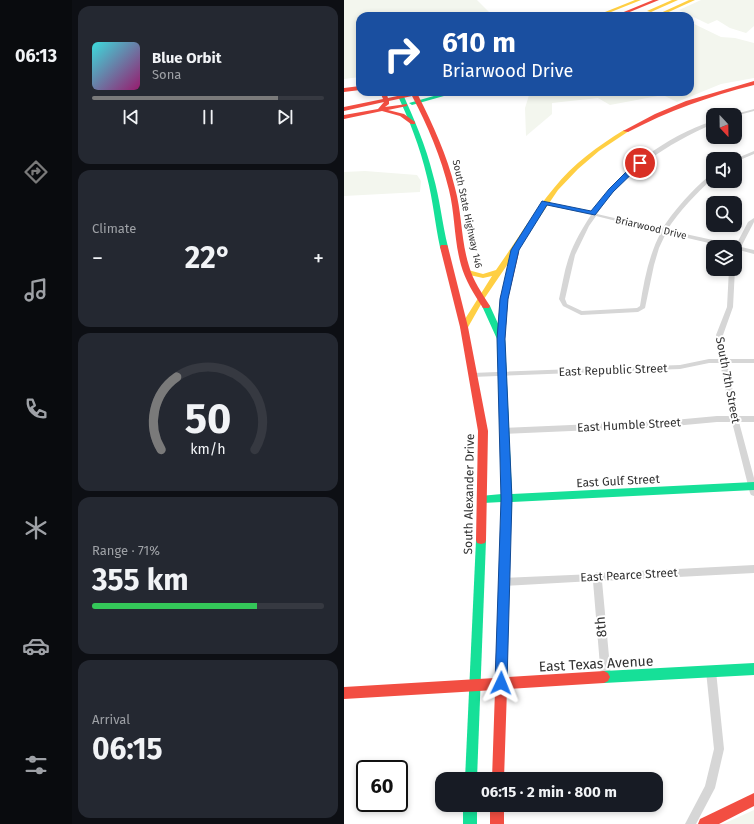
<!DOCTYPE html>
<meta charset="utf-8">
<style>
body{margin:0;font-family:"Fira Sans",sans-serif;background:#242831;color:#f1f3f6;height:100vh;display:flex;flex-direction:column;font-size:15px;white-space:nowrap}
*{box-sizing:border-box;margin:0}
p{font-size:13px;color:#9ea1a6}
.icon{flex:none;width:22px;height:22px;fill:none;stroke:currentColor;stroke-width:2;stroke-linecap:round;stroke-linejoin:round}
.map{position:relative;flex:1;overflow:hidden}
.panel{display:flex;flex-direction:column;gap:6px;padding:6px;background:#0d0f14;width:272px}
.panel>*{flex:none}
.banner{position:absolute;left:12px;top:12px;width:338px;height:84px;border-radius:12px;box-shadow:0 2px 6px #0003;background:#1a4fa0;color:#fff;overflow:hidden}
.needle{width:26px;rotate:158deg}
.tools{position:absolute;left:362px;top:108px;display:grid;gap:8px}
.tools a{display:grid;place-items:center;width:36px;height:36px;border-radius:8px;background:#171b24;box-shadow:0 2px 6px #0003;font-size:20px}
.speed{position:absolute;left:12px;top:760px;display:flex;gap:8px;font-size:20px;font-weight:700;text-align:center}
.speed>*{display:grid;place-content:center;width:52px;height:52px;border-radius:50%;background:#171b24;box-shadow:0 2px 6px #0003;line-height:1}
.speed .limit{border:2px solid #111;border-radius:6px;background:#fff;color:#111}
.pin{position:absolute;display:grid;place-items:center;width:34px;height:34px;color:#fff;margin:-17px;border:2px solid #fff;border-radius:50%;box-shadow:0 1px 4px #0007}
.me{position:absolute;width:44px;margin:-22px;rotate:2deg;stroke-linejoin:round;filter:drop-shadow(0 0 3px #0008)}
.turn{display:flex;align-items:center;gap:14px;height:84px;padding:0 20px;font-size:18px}
.turn .icon{width:52px;height:52px;stroke-width:2.5}
.turn b{display:block;font-size:28px;line-height:34px}
.big{font-size:30px;font-weight:700;line-height:1.1}
.panel .tile{flex:1;display:flex;flex-direction:column;justify-content:center;gap:6px;min-width:0;padding:0 14px;border-radius:12px;background:#242831}
.panel .dial{align-items:center;gap:0}
.dial svg{height:104px;overflow:visible;fill:none;stroke:#363941;stroke-width:7;stroke-linecap:round;text-anchor:middle}
.dial text{fill:#f1f3f6;stroke:none}
.song{display:flex;align-items:center;gap:12px}
.cover{width:48px;height:48px;border-radius:6px;background:linear-gradient(135deg,hsl(180 70% 55%),hsl(320 70% 35%))}
.played{height:4px;border-radius:2px;background:linear-gradient(90deg,#7a7a7a 80%,#363941 80%)}
.keys{display:flex;justify-content:space-around;direction:ltr}
.heat{display:flex;justify-content:space-between;align-items:center;font-size:22px;direction:ltr}
.charge{height:6px;border-radius:3px;background:linear-gradient(90deg,#34c759 71%,#363941 0)}
.trip{position:absolute;left:91px;top:772px;width:228px;height:40px;border-radius:12px;background:#171b24;box-shadow:0 2px 6px #0003;font-weight:700;line-height:40px;text-align:center}
main{display:flex;flex:1;min-height:0}
.tabs{display:flex;flex-direction:column;width:72px;justify-content:space-around;align-items:center;background:#090b0e;color:#9ea1a6}
.tabs .icon{width:28px;height:28px}
.tabs .current{color:#7a7a7a}
.tabs b{font-size:18px;color:#f1f3f6}
.map>svg:first-child{display:block}
</style>
<main>
<nav class="tabs">
<b>06:13</b>
<svg class="icon current" aria-label="directions" viewBox="0 0 24 24"><path d="M12 3l9 9-9 9-9-9zM9 14v-3h6M13 9l2 2-2 2"/></svg>
<svg class="icon" aria-label="music" viewBox="0 0 24 24"><path d="M9 18V5l10-2v13"/><circle cx="6" cy="18" r="3"/><circle cx="16" cy="16" r="3"/></svg>
<svg class="icon" aria-label="phone" viewBox="0 0 24 24"><path d="M5 4h4l2 5-3 2q2 4 5 5l2-3 5 2v4C11 20 4 13 5 4z"/></svg>
<svg class="icon" aria-label="climate" viewBox="0 0 24 24"><path d="M12 3v18M4 7l16 10M4 17L20 7"/></svg>
<svg class="icon" aria-label="car" viewBox="0 0 24 24"><path d="M5 17H2v-5l4-1 3-4h7l3 4 3 1v5h-3M9 17h6M6 11h13"/><circle cx="7" cy="17" r="2"/><circle cx="17" cy="17" r="2"/></svg>
<svg class="icon" aria-label="filters" viewBox="0 0 24 24"><path d="M4 7h16M4 17h16"/><circle cx="9" cy="7" r="2"/><circle cx="15" cy="17" r="2"/></svg>
</nav>
<section class="panel">
<div class="tile">
<div class="song"><i class="cover"></i><div><b>Blue Orbit</b><p>Sona</p></div></div>
<div class="played"></div>
<div class="keys"><svg class="icon" aria-label="previous" viewBox="0 0 24 24"><path d="M18 5L8 12l10 7zM5 5v14"/></svg><svg class="icon" aria-label="pause" viewBox="0 0 24 24"><path d="M8 5v14M16 5v14"/></svg><svg class="icon" aria-label="next" viewBox="0 0 24 24"><path d="M6 5l10 7-10 7zM19 5v14"/></svg></div>
</div>
<div class="tile"><p>Climate</p>
<div class="heat"><a>−</a><b class="big">22°</b><a>+</a></div>
</div>
<div class="tile dial"><svg viewBox="0 0 100 80">
<path d="M14 69A42 42 0 1 1 86 69"/>
<path d="M14 69A42 42 0 0 1 26 13" stroke="#7a7a7a"/>
<text x="50" y="56" font-size="32" font-weight="700">50</text>
<text x="50" y="72" font-size="11">km/h</text>
</svg></div>
<div class="tile"><p>Range · 71%</p><b class="big">355 km</b><div class="charge"></div></div>
<div class="tile"><p>Arrival</p><b class="big">06:15</b></div>
</section>
<div class="map">
<svg width="410" height="824" viewBox="0 0 410 824">
<rect width="100%" height="100%" fill="#fff"/>
<g fill="#f3f6ee">
<path d="M0,0H133L146,13L134,16H16V77L0,79Z"/>
<path d="M357,0H410V26L402,33L386,28L373,20L364,24L335,10Z"/>
<path d="M346,22L377,37L391,38L410,43V78L377,84L333,102L319,95L266,105L254,98L208,103V114L182,136L181,108L186,92H346Z"/>
<path d="M21,171L73,175L77,181L76,192L0,196V172Z"/>
<path d="M410,810V824H379Z"/>
</g>
<g fill="none" stroke-linecap="round" stroke-linejoin="round">
<g fill="#d6d6d6" fill-rule="evenodd">
<path d="M410,109V111L391,116V115H388Z"/>
<path d="M369,121V124C323,144 281,171 253,214L318,229C329,212 342,197 357,183C361,180 364,176 369,173V178C352,194 336,210 323,230L392,245L404,222L410,218V222L397,247L410,250V254L395,250L394,256L391,258V247H382L322,233L315,248L310,265L301,308L294,312L237,315L219,306L215,299C218,286 220,272 224,260C229,244 238,229 247,215L199,204V202L249,213C275,171 322,136 369,121ZM252,216L317,232C305,255 300,280 296,306L293,308L238,311L223,304L221,299L231,255L245,226Z"/>
<path d="M410,151V154L391,162V159Z"/>
<path d="M385,269H391L389,307L379,335L378,340L382,359H410V363H383L394,416H410V422H395L410,478V496L407,495L406,493L388,422H373L319,427L161,434L158,433L157,431L158,429L161,428L319,421L373,416H387L376,363H365L336,369L128,377L125,375L128,373L336,365L365,359H375L372,340V335L383,307Z"/>
<path d="M410,565V573L258,581L267,678L265,681L262,682L259,681L257,678L249,581L161,586L158,585L157,582L158,579L161,578L250,574L253,572L256,573Z"/>
<path d="M367,667L370,668L372,671L380,749L371,788L352,824H341L361,786L370,749L362,671L364,668Z"/>
</g>
<g fill="#16e098" fill-rule="evenodd">
<path d="M52,92H58C70,119 82,146 89,175C96,199 98,223 104,247L103,249H97L96,247C91,224 89,200 83,177C76,147 65,119 52,92Z"/>
<path d="M104,92H114L68,105L65,103Z"/>
<path d="M142,303L146,306L161,339L168,494L410,482V490L168,502L166,547L165,550L161,552L157,550L156,547L158,502L139,503L136,502L134,499L136,496L158,494L153,339L138,306Z"/>
<path d="M137,536L141,537L142,540L133,779H121L132,540L133,537Z"/>
<path d="M410,663V675L260,683L256,681L254,677L256,673L260,671Z"/>
<rect x="119" y="805" width="14" height="19"/>
</g>
<g fill="#ffcf43" fill-rule="evenodd">
<path d="M291,0H297L257,16H251Z"/>
<path d="M328,0H334L307,12L303,11Z"/>
<path d="M345,0H351L316,16H310Z"/>
<path d="M280,130L285,131L255,151L234,169L214,190L140,299L123,329H117L116,327L148,276L139,278L121,274V270H124L139,274L152,270C171,243 189,213 210,188C229,164 254,146 280,130Z"/>
</g>
<g fill="#f24e42" fill-rule="evenodd">
<path d="M309,0H315L276,16H270Z"/>
<path d="M410,81V85C366,96 324,111 284,132L279,131L311,114L342,101Z"/>
<path d="M16,86V90L0,92V88Z"/>
<path d="M36,92H42L44,98L67,93L66,92H83L74,95C89,125 103,155 111,188C118,213 117,241 125,266C129,281 138,293 146,306L145,308H139C130,294 121,280 117,265C110,240 111,214 105,190C97,157 84,126 68,96L45,101V104L41,107L63,104V106L44,110L60,114L71,122V124H67L56,116L38,111L0,119V115L34,109L40,102L0,111V107L39,99Z"/>
<path d="M97,245H103L104,247L124,327L144,431L142,540L141,543L137,544L133,543L132,540L134,431L116,327L96,247Z"/>
<path d="M168,250H171L175,252L164,299L161,339L157,342L153,339L156,299Z"/>
<path d="M161,542L165,544L166,547L163,677L260,671L264,673L266,677L264,681L260,683L163,689L160,779H148L151,690L0,699V687L151,678L156,547L157,544Z"/>
<path d="M410,793V806L375,824H354L356,819Z"/>
<rect x="146" y="805" width="14" height="19"/>
</g>
</g>
<path fill="#1a73e8" stroke="#114b97" d="M293,161L299,163L269,192L251,215L203,205L175,250L164,299L161,339L168,499L163,683L161,687L157,689L153,687L151,683L157,499L153,339L156,299L167,250L198,201L247,211L265,189Z"/>
<g text-anchor="middle" dominant-baseline="central" stroke-width="4" stroke-linejoin="round" paint-order="stroke">
<g font-size="10" fill="#323232" stroke="#fff">
<text transform="translate(123 214) rotate(78)">South State Highway 146</text>
<text transform="translate(307 228) rotate(13)">Briarwood Drive</text>
</g>
<g font-size="12" fill="#323232" stroke="#fff">
<text transform="translate(269 370) rotate(-2)">East Republic Street</text>
<text transform="translate(384 380) rotate(79)">South 7th Street</text>
<text transform="translate(285 425) rotate(-3)">East Humble Street</text>
<text transform="translate(274 481) rotate(-3)">East Gulf Street</text>
<text transform="translate(125 494) rotate(-89)">South Alexander Drive</text>
<text transform="translate(285 575) rotate(-3)">East Pearce Street</text>
</g>
<g font-size="14" fill="#323232" stroke="#fff">
<text transform="translate(257 627) rotate(-95)">8th</text>
<text transform="translate(252 664) rotate(-3)">East Texas Avenue</text>
</g>
</g>
</svg>
<div class="tools">
<a><svg class="needle" viewBox="-14 -14 28 28"><path d="M0-13l5 13h-10z" fill="#e53935"/><path d="M0 13l5-13h-10z" fill="#9ea1a6"/></svg></a>
<a><svg class="icon" aria-label="sound" viewBox="0 0 24 24"><path d="M4 9h4l5-4v14l-5-4H4zM17 9q2 3 0 6"/></svg></a>
<a><svg class="icon" aria-label="search" viewBox="0 0 24 24"><circle cx="10" cy="10" r="6"/><path d="M15 15l6 6"/></svg></a>
<a><svg class="icon" aria-label="layers" viewBox="0 0 24 24"><path d="M12 4l9 5-9 5-9-5zM3 14l9 5 9-5"/></svg></a>
</div>
<div class="speed"><div class="limit">60</div></div>
<div class="pin" style="left:296px;top:163px;background:#d93025"><svg class="icon" aria-label="arrive" viewBox="0 0 24 24"><path d="M6 21V4h12l-3 4 3 4H6"/></svg></div>
<svg class="me" style="left:157px;top:683px" viewBox="-20 -20 40 40"><path d="M0-17L14 15 0 8-14 15z" fill="#1a73e8" stroke="#fff" stroke-width="4"/></svg>
<div class="trip">06:15 · 2 min · 800 m</div>
<div class="banner">
<div class="turn"><svg class="icon" aria-label="right" viewBox="0 0 24 24"><path d="M7 20v-9h11M14 6l5 5-5 5"/></svg><div><b>610 m</b>Briarwood Drive</div></div>
</div>
</div>
</main>
